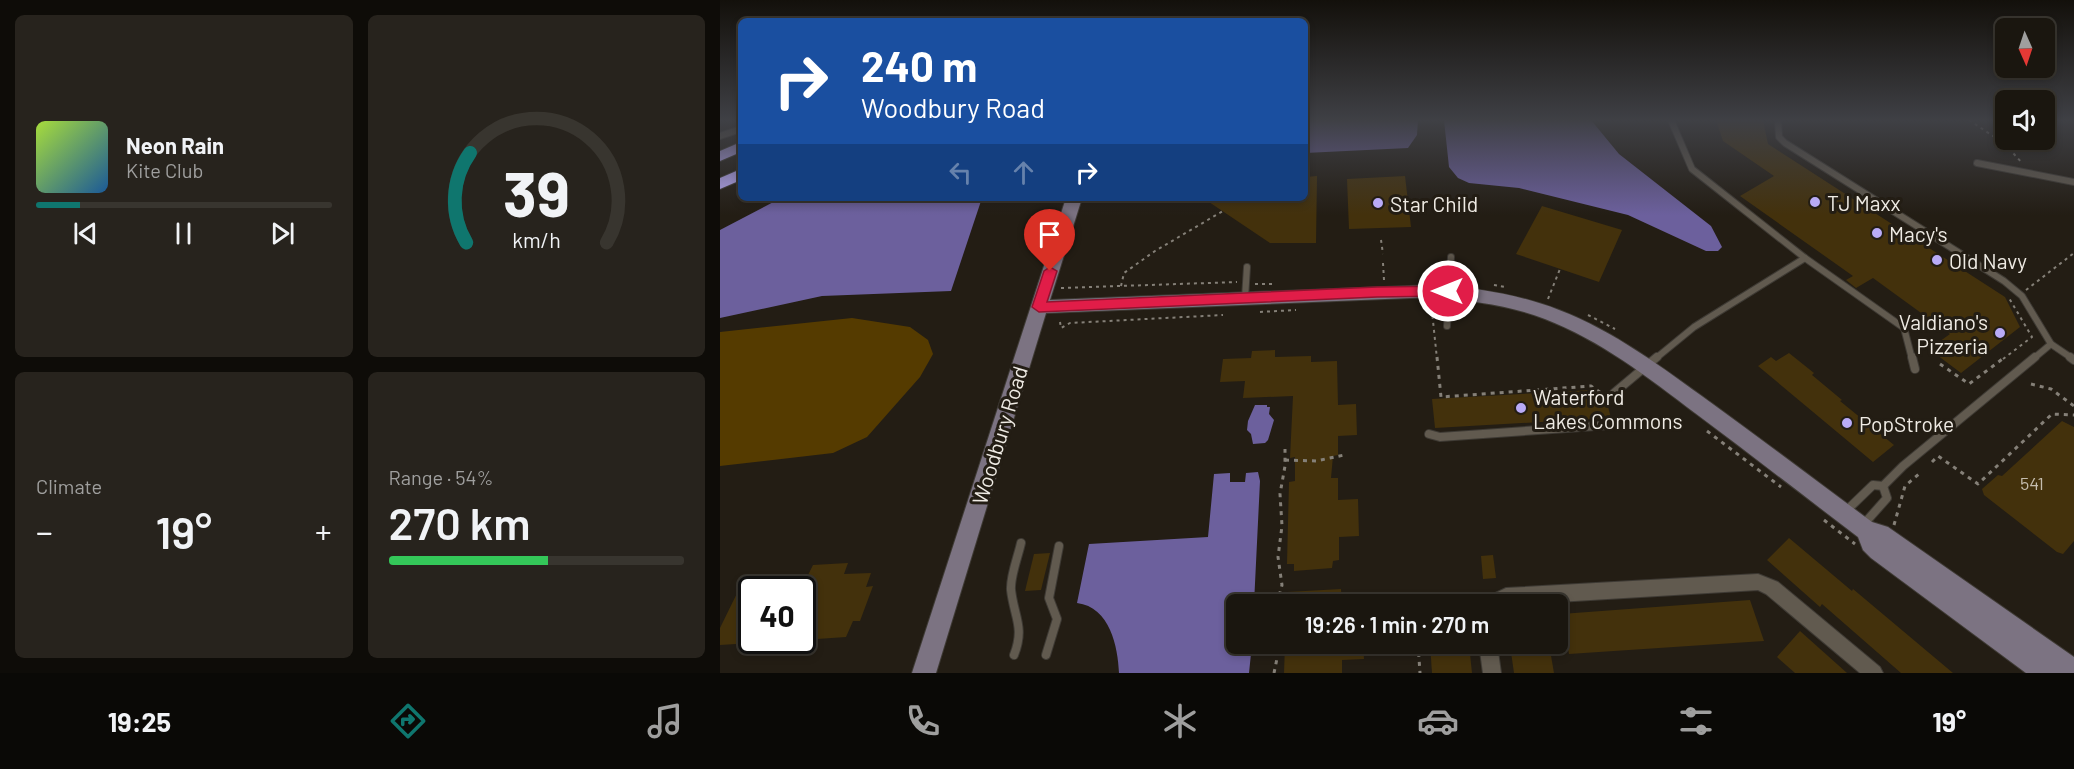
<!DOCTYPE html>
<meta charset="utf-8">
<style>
body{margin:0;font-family:Barlow,sans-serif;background:#27231d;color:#f1f3f6;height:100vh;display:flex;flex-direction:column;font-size:22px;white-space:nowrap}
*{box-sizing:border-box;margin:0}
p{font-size:20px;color:#9f9f9e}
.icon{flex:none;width:33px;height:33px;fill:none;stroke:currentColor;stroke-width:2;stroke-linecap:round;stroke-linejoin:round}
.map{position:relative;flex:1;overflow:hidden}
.sheet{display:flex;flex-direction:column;gap:15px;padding:15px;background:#0e0c08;width:720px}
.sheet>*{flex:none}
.top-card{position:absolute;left:18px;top:18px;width:570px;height:183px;border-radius:9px;box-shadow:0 3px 9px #0003,0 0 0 2px #38352f;background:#1a4fa0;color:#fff;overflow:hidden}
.needle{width:39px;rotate:177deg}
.tools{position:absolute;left:1275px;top:18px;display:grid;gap:12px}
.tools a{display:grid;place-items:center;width:60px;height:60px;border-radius:9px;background:#1a160f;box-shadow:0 3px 9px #0003,0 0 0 2px #38352f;font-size:30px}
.speed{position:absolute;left:18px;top:576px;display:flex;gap:12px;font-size:30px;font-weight:700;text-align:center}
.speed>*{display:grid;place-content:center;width:78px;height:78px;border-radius:50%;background:#1a160f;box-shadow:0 3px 9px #0003,0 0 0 2px #38352f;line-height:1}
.speed .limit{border:3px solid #111;border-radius:9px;background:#fff;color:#111}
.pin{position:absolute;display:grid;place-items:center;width:51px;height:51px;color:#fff;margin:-62px -26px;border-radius:50% 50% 50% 0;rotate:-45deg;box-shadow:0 0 6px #0007}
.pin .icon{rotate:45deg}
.me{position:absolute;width:66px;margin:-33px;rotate:270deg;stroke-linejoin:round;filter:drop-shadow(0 0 4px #0008)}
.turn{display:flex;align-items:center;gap:21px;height:126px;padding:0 24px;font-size:27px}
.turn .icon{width:78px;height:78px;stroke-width:2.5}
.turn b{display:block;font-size:42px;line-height:51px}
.lanes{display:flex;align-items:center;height:57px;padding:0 24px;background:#0003;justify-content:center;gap:30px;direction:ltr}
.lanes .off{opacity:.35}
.big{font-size:45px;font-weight:600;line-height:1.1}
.sheet .tile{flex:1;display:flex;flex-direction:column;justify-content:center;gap:9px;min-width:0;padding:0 21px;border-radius:9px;background:#27231d}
.sheet .dial{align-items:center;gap:0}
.dial svg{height:156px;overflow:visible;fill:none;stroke:#38352f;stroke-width:7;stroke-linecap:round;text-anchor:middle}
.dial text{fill:#f1f3f6;stroke:none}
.song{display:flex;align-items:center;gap:18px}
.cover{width:72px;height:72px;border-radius:9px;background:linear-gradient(135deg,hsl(80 70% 55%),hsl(210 70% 35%))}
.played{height:6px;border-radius:3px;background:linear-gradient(90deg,#0f766e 15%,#38352f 15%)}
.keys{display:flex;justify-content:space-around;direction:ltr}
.heat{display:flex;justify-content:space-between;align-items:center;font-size:33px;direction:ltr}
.charge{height:9px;border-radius:4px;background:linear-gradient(90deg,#34c759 54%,#38352f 0)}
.sheet .tiles{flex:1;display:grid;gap:15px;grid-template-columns:repeat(2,1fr)}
.trip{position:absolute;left:506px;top:594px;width:342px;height:60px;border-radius:9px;background:#1a160f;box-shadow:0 3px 9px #0003,0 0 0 2px #38352f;font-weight:600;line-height:60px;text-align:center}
.tabs{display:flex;height:96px;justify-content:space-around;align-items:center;background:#0a0906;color:#9f9f9e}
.tabs .icon{width:42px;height:42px}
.tabs .selected{color:#0f766e}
.tabs b{font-size:27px;color:#f1f3f6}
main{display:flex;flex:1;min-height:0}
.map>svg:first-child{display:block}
</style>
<main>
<section class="sheet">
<div class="tiles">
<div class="tile">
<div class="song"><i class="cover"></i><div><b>Neon Rain</b><p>Kite Club</p></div></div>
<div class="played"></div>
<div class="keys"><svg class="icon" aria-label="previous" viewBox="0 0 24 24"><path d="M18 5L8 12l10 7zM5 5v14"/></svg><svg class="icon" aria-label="pause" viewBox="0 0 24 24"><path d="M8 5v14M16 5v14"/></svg><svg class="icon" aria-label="next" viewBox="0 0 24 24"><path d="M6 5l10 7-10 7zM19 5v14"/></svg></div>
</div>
<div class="tile dial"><svg viewBox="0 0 100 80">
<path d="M14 69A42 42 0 1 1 86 69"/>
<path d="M14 69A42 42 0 0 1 16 23" stroke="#0f766e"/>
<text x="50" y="56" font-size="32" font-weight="700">39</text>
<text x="50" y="72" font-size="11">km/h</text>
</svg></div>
<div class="tile"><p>Climate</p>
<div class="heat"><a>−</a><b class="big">19°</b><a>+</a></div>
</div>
<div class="tile"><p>Range · 54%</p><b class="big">270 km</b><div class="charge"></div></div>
</div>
</section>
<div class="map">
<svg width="1354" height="673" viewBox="0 0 1354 673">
<rect width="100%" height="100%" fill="#231d14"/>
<path fill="#553b00" d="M132,318L190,327L208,340L213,354L200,377L147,437L113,453L0,466V332Z"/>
<g fill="#6c609d">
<path d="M585,120H698L697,135L688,148L585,153Z"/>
<path d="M724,120H871L899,154L991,226L1002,247L998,251H986L908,215L799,188L749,183L738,178L729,167Z"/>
<path d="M61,198H262L231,291L102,296L0,318V230Z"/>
<path d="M535,405H547V407H550L549,414L554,420L548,440L545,443L533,444L531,434L527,430L528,421Z"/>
<path d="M538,472L540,481L534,604H516V644H532L529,673H399C398,647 390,607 357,603L369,544L488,537L494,474L510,473V482H525L526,473Z"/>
</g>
<g fill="#43310c">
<path d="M996,120H1043L1048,144L1285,297L1300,327L1241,373L1209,349L1230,334L1153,278L1136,288L1126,280L1133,276L1020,196L1054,176L1003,141Z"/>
<path d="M597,176L596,243H550L483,198H585V177Z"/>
<path d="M685,176L691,227L629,229L627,179Z"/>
<path d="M822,206L902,230L879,282L796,254Z"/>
<path d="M555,350V357L591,356V362L617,361L618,405L636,404L637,435L618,436V455L613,456L611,478H618V500L638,499L639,536L619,537V560L613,561L612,568L574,571V564H567L569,482L575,481V457L570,458L573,396L523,398L525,381L500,382L503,359L531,358L532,351Z"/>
<path d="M1069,353L1094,373L1092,375L1122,400L1120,401L1174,445L1153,462L1038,366L1051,357L1056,361Z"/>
<path d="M873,390L875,399H886L891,418L715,428L712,399Z"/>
<path d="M1342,421L1354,427V541L1343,554L1337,552L1264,495L1262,489L1278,475L1282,476Z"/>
<path d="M1069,538L1132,591L1133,589L1233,673H1181L1102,604L1100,607L1047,560Z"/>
<path d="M330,553L321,590L305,591L314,554Z"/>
<path d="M773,555L776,578L763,579L761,556Z"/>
<path d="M128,563L124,574L151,573L146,587L153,586L140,621H133L126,637L97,639L93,650L55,652L60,640H82V590H32V643L0,645V628L24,579L88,575L93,565Z"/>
<path d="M621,589L622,604H567V592Z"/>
<path d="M1030,600L1044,641L849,654L841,614Z"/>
<path d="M1080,631L1127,673H1075L1057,657Z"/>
<path d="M565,644H643L644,659L622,660V673H564Z"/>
<path d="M710,644H749L752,673H712Z"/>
<path d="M829,644L834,673H794L790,645Z"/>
</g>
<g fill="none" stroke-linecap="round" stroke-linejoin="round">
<g stroke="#3e3a34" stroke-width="8">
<g id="lane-far1">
<path d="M951,120L972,169L1085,258L1184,328L1192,359"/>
<path d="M1058,120L1059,137L1065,143L1284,281L1302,296L1331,344L1313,359"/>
<path d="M0,136L21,129"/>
<path d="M1257,163L1354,182"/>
<path d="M525,298L527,267"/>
<path d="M727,326L731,257"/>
<path d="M1331,344L1353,359"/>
<path d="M935,359L974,327L1085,258"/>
</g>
</g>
<g stroke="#3e3a34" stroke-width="10">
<g id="lane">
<path d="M1192,357L1195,369"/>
<path d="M1350,357L1354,360"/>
<path d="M894,393L937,357"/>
<path d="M709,434L720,437L904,424"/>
<path d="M1163,486L1183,466L1315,357"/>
<path d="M1126,511L1153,485L1163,486"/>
<path d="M1143,525L1167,498L1163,486"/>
<path d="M294,655C305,627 294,617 291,590C290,576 298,557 301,543"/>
<path d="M326,655L337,619L329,598L339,546"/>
</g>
</g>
<g stroke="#3e3a34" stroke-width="2">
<g id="street">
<path d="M1038,574L1058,582L1160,667L1163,673H1140L1046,594L1038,590L804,604H762L765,598L786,588Z"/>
<path d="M759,644H777L781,673H763Z"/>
</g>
</g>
<g stroke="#3e3a34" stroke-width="2">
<path id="secondary" d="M346,198H362L330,300L714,285C757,288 798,294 839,310C894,331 943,368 990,402C1045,442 1098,482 1152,522L1168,527L1354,657V673H1306L1151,558L1143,550L1138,537C1084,496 1030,454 975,413C929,378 880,340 825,319C789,305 752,301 714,297L326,313L216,673H192Z"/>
</g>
<g stroke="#3e3a34" stroke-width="2">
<g id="highway">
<path d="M21,142V152L0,161V151Z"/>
<path d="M21,169V180L0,189V178Z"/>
</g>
</g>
<g stroke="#858078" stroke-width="2" stroke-dasharray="3 4" stroke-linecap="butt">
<path d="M1249,120L1285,144L1302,163"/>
<path d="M661,240L663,254"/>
<path d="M663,263L664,280"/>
<path d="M739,280L751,281"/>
<path d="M535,284H553"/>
<path d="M774,285L786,287"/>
<path d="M401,286L404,273L435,251L503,211"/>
<path d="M341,288L517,282"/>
<path d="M1306,290L1354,253"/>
<path d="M828,299L840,269"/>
<path d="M711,302L717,359"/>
<path d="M540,312L576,310"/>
<path d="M868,315L895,329"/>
<path d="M340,322L341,328L350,323L503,315"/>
<path d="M1283,359L1312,337L1289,298"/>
</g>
<g stroke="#858078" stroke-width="3" stroke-dasharray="4 5" stroke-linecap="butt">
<path d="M717,357L721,397L871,386L884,395"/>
<path d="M1220,364L1249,384L1285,357"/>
<path d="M1311,384L1331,389L1354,406"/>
<path d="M987,431L1061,487"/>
<path d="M565,460L596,461L624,455"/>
<path d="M1212,462L1218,456L1258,484L1332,414L1354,415"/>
<path d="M1104,520L1135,544"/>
<path d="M1174,525L1185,486L1199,474"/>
<path d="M557,604L562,585L558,557L562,526L560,494L565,466V449"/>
<path d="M698,644L700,673"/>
<path d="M554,673L560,644"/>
</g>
<use href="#lane-far1" stroke="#615a4f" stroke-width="6"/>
<use href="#lane" stroke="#615a4f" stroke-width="8"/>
<use href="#street" fill="#615a4f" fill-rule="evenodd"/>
<use href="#secondary" fill="#7c7382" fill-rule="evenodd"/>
<use href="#highway" fill="#bbacfa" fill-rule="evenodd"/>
</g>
<linearGradient id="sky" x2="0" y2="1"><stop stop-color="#13100b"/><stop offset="0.56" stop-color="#3f4045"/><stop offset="1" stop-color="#3f4045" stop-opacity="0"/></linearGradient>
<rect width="1354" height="215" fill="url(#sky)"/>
<path fill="#e11d48" stroke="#92132f" stroke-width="1.5" d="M330,267L337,271L327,302L657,287L728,286L735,291L728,296L657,297L319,312L312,307L324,271Z"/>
<g fill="#b9abf7" stroke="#231d14" stroke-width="2">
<circle cx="1095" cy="202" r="6"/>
<circle cx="658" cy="203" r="6"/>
<circle cx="1157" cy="233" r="6"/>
<circle cx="1217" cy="260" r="6"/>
<circle cx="1280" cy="333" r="6"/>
<circle cx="801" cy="408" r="6"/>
<circle cx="1127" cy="423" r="6"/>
</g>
<g text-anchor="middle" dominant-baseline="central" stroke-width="6" stroke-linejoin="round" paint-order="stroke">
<g font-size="18" fill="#c4bcae">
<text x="1312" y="483">541</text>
</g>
<g font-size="21" fill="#efebe4" stroke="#231d14" text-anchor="start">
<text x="1107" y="202">TJ Maxx</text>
<text x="670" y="203">Star Child</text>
<text x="1169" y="233">Macy's</text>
<text x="1229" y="260">Old Navy</text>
<text x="1268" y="321" text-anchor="end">Valdiano's<tspan x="1268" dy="24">Pizzeria</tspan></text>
<text x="813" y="396">Waterford<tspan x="813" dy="24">Lakes Commons</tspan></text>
<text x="1139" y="423">PopStroke</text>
</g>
<g font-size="21" fill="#efebe4" stroke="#231d14">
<text transform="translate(279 435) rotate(-73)">Woodbury Road</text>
</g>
</g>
</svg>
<div class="tools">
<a><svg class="needle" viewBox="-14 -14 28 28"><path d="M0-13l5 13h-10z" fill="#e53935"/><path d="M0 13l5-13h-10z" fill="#9f9f9e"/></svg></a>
<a><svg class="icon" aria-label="sound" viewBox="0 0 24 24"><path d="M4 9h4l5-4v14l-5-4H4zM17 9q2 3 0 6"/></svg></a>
</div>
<div class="speed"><div class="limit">40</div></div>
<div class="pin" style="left:330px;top:271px;background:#d93025"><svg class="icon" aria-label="arrive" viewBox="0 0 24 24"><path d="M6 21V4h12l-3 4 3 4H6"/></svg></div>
<svg class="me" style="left:728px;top:291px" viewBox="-20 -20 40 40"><circle r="17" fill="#e11d48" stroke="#fff" stroke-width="3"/><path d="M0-11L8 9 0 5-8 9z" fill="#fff"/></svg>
<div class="trip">19:26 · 1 min · 270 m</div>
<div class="top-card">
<div class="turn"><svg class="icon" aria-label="right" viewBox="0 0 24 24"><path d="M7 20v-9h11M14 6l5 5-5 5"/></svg><div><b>240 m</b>Woodbury Road</div></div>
<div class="lanes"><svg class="icon off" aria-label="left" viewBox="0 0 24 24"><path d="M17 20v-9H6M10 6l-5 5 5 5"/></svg><svg class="icon off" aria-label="ahead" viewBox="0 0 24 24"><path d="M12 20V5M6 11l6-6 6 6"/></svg><svg class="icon" aria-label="right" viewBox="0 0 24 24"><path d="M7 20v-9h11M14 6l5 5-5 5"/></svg></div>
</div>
</div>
</main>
<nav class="tabs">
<b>19:25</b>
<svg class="icon selected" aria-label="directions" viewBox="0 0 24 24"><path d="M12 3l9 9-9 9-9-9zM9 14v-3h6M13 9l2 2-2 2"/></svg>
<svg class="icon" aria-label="music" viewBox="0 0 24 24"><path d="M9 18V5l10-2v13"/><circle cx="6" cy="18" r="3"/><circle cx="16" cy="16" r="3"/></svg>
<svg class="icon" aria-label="phone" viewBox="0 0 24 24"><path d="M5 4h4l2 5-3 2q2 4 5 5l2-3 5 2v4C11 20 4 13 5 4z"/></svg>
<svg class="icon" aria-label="climate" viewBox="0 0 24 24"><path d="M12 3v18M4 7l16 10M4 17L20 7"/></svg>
<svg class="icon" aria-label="car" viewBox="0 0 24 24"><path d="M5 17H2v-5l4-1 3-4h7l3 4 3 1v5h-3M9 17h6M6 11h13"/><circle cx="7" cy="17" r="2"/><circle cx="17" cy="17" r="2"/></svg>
<svg class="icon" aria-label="filters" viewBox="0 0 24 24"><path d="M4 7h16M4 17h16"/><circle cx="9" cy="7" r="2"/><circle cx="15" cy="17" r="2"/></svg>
<b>19°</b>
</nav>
